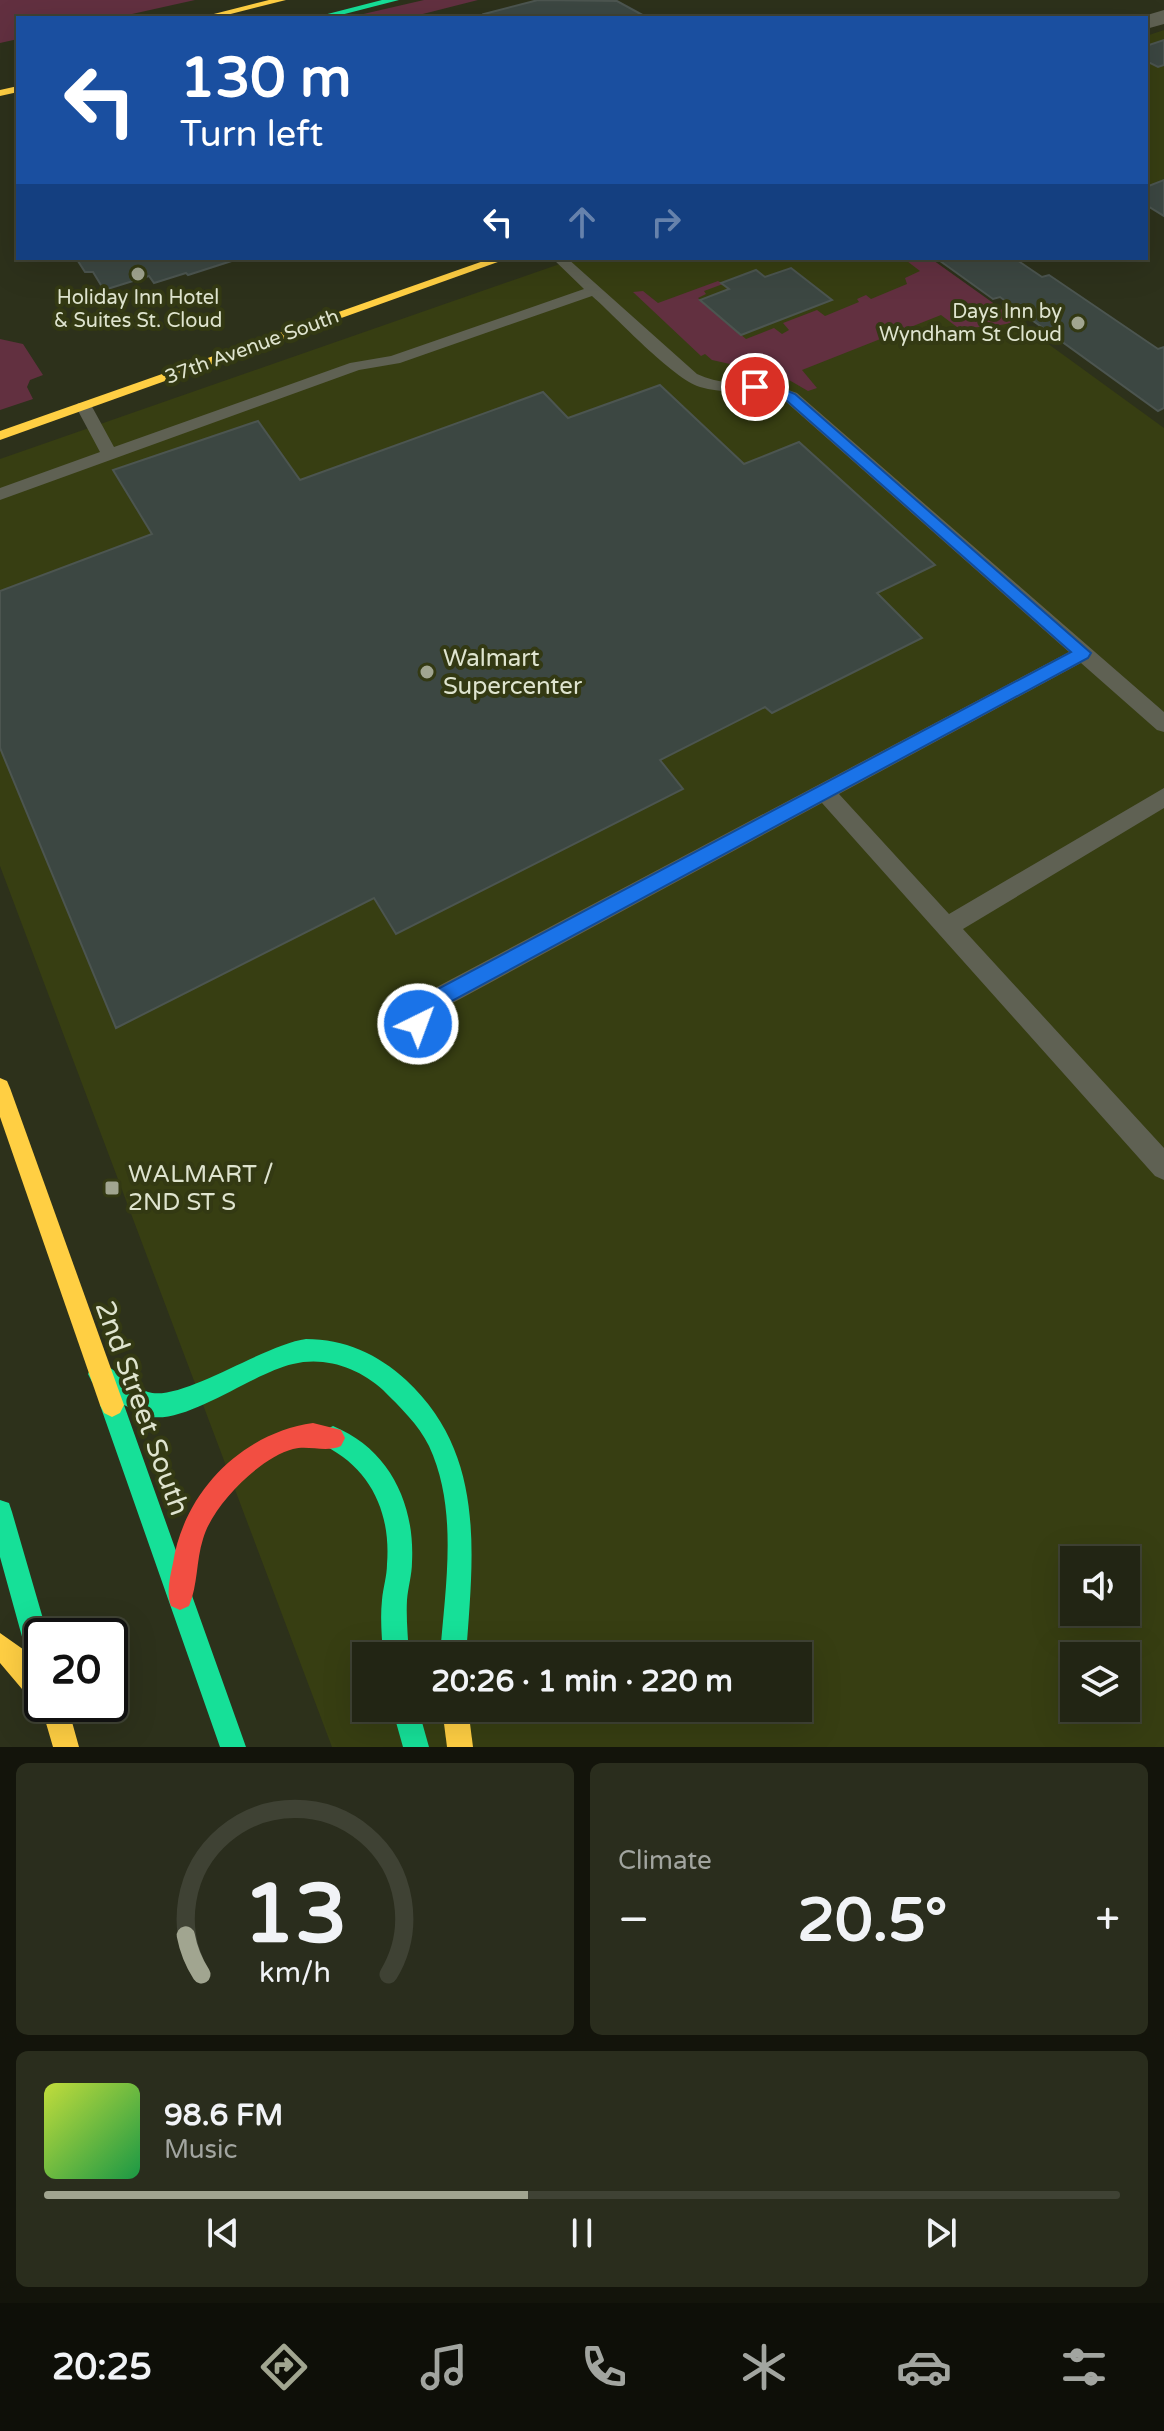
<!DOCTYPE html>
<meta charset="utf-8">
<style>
body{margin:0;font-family:"Varela Round",sans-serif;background:#2a2d1d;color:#f1f3f6;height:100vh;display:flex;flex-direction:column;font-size:30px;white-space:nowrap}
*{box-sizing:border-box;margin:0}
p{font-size:26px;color:#a2a5a0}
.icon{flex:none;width:44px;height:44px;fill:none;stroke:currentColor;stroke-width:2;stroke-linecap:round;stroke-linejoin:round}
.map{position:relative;height:1747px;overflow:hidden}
.details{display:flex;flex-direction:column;gap:16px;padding:16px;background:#13140b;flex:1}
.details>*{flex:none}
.guide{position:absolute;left:16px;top:16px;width:1132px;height:244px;border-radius:0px;box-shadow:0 8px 32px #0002,0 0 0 2px #3f4234;background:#1a4fa0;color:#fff;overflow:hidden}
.tools{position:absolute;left:1060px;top:1546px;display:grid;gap:16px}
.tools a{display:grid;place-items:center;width:80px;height:80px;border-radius:0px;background:#222514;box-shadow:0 8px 32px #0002,0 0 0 2px #3f4234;font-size:40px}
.speed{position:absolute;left:24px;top:1618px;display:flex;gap:16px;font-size:40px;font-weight:700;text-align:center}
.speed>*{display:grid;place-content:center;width:104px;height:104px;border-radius:50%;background:#222514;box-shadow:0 8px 32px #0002,0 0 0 2px #3f4234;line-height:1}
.speed .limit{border:4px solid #111;border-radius:12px;background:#fff;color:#111}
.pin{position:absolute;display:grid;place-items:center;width:68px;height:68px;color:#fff;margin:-34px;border:4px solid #fff;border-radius:50%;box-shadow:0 2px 8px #0007}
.me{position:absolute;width:88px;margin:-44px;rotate:42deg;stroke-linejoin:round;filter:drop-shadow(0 0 6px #0008)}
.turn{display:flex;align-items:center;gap:28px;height:168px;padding:0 32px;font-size:36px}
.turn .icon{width:104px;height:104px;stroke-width:2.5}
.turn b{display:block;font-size:56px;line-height:68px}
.lanes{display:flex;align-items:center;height:76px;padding:0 32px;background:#0003;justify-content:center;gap:40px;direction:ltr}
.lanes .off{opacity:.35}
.big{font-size:60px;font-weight:800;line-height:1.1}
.details .tile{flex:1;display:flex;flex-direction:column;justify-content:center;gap:12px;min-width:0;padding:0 28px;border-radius:12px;background:#2a2d1d}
.details .dial{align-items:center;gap:0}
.dial svg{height:208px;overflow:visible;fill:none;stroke:#3f4234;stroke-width:7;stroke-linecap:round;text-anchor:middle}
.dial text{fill:#f1f3f6;stroke:none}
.song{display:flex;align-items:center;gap:24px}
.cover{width:96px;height:96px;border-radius:12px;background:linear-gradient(135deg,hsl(70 70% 55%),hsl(140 70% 35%))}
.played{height:8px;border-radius:4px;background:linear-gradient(90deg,#a1a590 45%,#3f4234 45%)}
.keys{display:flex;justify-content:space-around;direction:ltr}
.heat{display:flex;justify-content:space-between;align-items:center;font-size:44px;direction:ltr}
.details .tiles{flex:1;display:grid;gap:16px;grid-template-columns:1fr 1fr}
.tile:last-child{grid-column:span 2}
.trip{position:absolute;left:352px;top:1642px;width:460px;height:80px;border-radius:0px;background:#222514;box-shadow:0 8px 32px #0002,0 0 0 2px #3f4234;font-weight:800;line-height:80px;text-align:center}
.tabs{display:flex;height:128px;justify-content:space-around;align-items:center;background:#0e0f08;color:#a2a5a0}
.tabs .icon{width:56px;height:56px}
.tabs .current{color:#a1a590}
.tabs b{font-size:36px;color:#f1f3f6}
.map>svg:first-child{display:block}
</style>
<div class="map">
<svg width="1164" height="1747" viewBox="0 0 1164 1747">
<rect width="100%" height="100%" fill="#2d311b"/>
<g fill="#373e12" fill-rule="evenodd">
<path d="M1164,30V215L1146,204V36Z"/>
<path d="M577,258H930L1164,428V1747H332L0,866V459ZM1074,1560H1126V1612H1074ZM366,1656H798V1708H366ZM1074,1656H1126V1708H1074Z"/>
</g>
<g fill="#623040">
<path d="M0,0H195L114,18H18V39L0,43Z"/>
<path d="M424,0H478L407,18H346Z"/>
<path d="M903,258H930L1003,310L1013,322C997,328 978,325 961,330L941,315L802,370L817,388L808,391L777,373L738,369L739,366L712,360L705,354L701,356L633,292L643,291L658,303L718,281L723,284L704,291L706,294L698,298L746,339L774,328L782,334L789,330L783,323L817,310L825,316L859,302L857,299L866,295L871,299L907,284L905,278L920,271Z"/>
<path d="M0,339L23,344L43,375L30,380L27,387L33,399L0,410Z"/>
</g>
<g fill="#3c4742" stroke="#4c5550" stroke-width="2">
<path d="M538,0L617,1L648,18H489L484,14Z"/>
<path d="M1164,40V65L1158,67L1146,61V46Z"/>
<path d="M1164,180V216L1146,205V187Z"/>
<path d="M76,258H241L188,275L186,273L154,283L149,276L104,290L93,272H85Z"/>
<path d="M936,258H1014L1042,277L1049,275L1158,349L1164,347V408L1158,411L1000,297L993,299Z"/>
<path d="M791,268L832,300L741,335L700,300L729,289L721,283L756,270L765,277Z"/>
<path d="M660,385L744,464L799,442L935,565L877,593L922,638L772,713L765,707L660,760L683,789L396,934L374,898L116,1028L0,748V591L152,534L113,470L258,421L300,480L543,392L568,418Z"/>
</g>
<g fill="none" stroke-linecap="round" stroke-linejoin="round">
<path fill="#5f6153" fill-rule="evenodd" d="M552,258H567L697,374C728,389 764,380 797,393L1164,712V732L1157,730L1081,663L839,794L949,914L1164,788V808L963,929L1164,1148V1180L1155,1176L822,803L449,1005L433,1016L426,1032L418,1035L410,1032L406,1024L416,1001L433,989L1069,652L785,401C758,389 728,395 700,387C672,378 617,318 592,296L400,363L359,370L0,500V488L100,452L76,407L78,403H90L114,447L350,363L391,356L584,289Z"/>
<path fill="#5f6153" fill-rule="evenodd" d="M1164,10V24L1146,29V18H1137Z"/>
<g fill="#16e098" fill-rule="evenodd">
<path d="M382,0H399L329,18H312Z"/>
<path d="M306,1339C344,1339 378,1354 406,1380C487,1455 473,1556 466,1656H440C445,1588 459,1510 429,1446C418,1424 400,1407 383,1390C359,1368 325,1356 293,1364C253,1373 190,1422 152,1417C142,1415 132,1409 124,1405L246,1747H220L100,1405L104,1397L109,1395L92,1382L88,1374L92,1366L100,1362C117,1370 130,1386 148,1392C180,1403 265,1344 306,1339Z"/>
<path d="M333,1426C389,1449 415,1503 412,1562C412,1575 408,1587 407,1600C406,1618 408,1637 409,1656H383C382,1637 380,1619 382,1600C383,1588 387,1576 387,1564C391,1513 371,1469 325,1446L321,1438L325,1430Z"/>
<path d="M0,1500L9,1503L12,1512L48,1636H42V1675L33,1671L29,1662L0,1557Z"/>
<path d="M392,1708H418L429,1747H403Z"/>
</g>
<g fill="#ffcf43" fill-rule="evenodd">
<path d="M269,0H286L215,18H198Z"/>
<path d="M18,86V92L0,96V90Z"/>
<path d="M492,258H509L0,440V431Z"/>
<path d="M0,1078L7,1081L10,1088L124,1405L120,1413L112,1417L104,1413L100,1405L0,1117Z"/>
<path d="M0,1633L27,1652L42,1671V1704H67L79,1747H53L41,1706L33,1702L0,1663Z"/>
<path d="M442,1708H468L473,1747H447Z"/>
</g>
<path fill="#f24e42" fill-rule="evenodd" d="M313,1423L341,1430L345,1438L341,1446C326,1453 309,1445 293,1449C259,1458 212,1506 203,1539C196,1561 198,1585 189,1606L180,1610L171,1606C166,1593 170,1577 173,1563C184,1492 242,1433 313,1423Z"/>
</g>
<path fill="#1a73e8" stroke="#114b97" stroke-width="2" d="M755,383L776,386L795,394L1091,653L1088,658L448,1003L432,1015L425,1031L418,1033L411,1031L409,1024L417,1003L434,991L1071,652L786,400L768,392L751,389L749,387Z"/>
<g fill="#a1a590" stroke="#333913" stroke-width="3">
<circle cx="138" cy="274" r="8"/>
<circle cx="1078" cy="323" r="8"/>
<circle cx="427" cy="672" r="8"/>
<rect x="104" y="1180" width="16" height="16" rx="4"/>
</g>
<g text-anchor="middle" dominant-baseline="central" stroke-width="8" stroke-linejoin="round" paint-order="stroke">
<g font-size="20" fill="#dfe4cf" stroke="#333913">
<text x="138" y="298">Holiday Inn Hotel<tspan x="138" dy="23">&amp; Suites St. Cloud</tspan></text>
<text x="1062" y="312" text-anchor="end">Days Inn by<tspan x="1062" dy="23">Wyndham St Cloud</tspan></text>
</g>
<g font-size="20" fill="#dfe4cf" stroke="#333913">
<text transform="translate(252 347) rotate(-20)">37th Avenue South</text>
</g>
<g font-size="24" fill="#dfe4cf" stroke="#333913" text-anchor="start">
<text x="443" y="658">Walmart<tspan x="443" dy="28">Supercenter</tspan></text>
<text x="128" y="1174">WALMART /<tspan x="128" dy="28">2ND ST S</tspan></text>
</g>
<g font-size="28" fill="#dfe4cf" stroke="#333913">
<text transform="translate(142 1408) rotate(70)">2nd Street South</text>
</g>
</g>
</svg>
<div class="tools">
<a><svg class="icon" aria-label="sound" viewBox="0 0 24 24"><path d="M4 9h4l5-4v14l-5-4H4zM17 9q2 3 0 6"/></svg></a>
<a><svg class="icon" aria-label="layers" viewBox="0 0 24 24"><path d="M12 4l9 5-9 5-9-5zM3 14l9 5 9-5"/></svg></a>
</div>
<div class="speed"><div class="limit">20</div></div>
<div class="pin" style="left:755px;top:387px;background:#d93025"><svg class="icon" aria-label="arrive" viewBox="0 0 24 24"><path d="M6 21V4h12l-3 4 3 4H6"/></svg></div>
<svg class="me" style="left:418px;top:1024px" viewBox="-20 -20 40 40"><circle r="17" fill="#1a73e8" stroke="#fff" stroke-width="3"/><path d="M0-11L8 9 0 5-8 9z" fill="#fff"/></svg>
<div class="trip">20:26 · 1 min · 220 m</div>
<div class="guide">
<div class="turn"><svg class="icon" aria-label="left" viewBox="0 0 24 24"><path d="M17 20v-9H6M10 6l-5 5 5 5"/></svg><div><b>130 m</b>Turn left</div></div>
<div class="lanes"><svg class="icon" aria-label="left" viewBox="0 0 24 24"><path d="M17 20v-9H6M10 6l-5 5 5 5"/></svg><svg class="icon off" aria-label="ahead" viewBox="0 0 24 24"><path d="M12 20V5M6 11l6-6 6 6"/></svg><svg class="icon off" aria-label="right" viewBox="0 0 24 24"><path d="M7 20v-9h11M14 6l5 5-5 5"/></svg></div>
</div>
</div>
<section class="details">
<div class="tiles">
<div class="tile dial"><svg viewBox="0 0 100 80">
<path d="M14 69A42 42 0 1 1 86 69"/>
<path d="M14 69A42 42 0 0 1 8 54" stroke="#a1a590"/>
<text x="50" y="56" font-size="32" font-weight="700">13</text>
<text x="50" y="72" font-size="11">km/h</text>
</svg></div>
<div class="tile"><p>Climate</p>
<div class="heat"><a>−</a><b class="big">20.5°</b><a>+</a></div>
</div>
<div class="tile">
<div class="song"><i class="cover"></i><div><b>98.6 FM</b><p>Music</p></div></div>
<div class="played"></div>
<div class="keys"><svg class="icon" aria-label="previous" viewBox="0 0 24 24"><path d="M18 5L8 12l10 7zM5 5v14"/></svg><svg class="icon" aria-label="pause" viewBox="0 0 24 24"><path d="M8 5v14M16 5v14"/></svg><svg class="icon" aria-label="next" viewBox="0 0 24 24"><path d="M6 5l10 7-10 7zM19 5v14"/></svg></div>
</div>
</div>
</section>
<nav class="tabs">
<b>20:25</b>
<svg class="icon current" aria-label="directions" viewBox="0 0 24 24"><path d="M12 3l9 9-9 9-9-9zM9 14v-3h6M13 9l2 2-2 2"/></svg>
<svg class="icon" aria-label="music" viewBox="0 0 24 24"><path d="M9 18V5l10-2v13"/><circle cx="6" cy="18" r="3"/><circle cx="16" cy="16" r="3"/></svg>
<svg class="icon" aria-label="phone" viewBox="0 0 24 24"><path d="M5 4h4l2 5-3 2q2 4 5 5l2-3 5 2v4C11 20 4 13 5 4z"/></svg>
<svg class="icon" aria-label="climate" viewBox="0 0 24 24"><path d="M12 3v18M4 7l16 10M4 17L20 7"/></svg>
<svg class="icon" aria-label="car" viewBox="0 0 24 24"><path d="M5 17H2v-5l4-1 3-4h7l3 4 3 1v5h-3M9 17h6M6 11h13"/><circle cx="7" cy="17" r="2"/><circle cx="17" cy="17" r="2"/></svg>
<svg class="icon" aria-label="filters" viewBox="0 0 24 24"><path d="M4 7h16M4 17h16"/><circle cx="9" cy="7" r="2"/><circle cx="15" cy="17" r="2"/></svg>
</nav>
